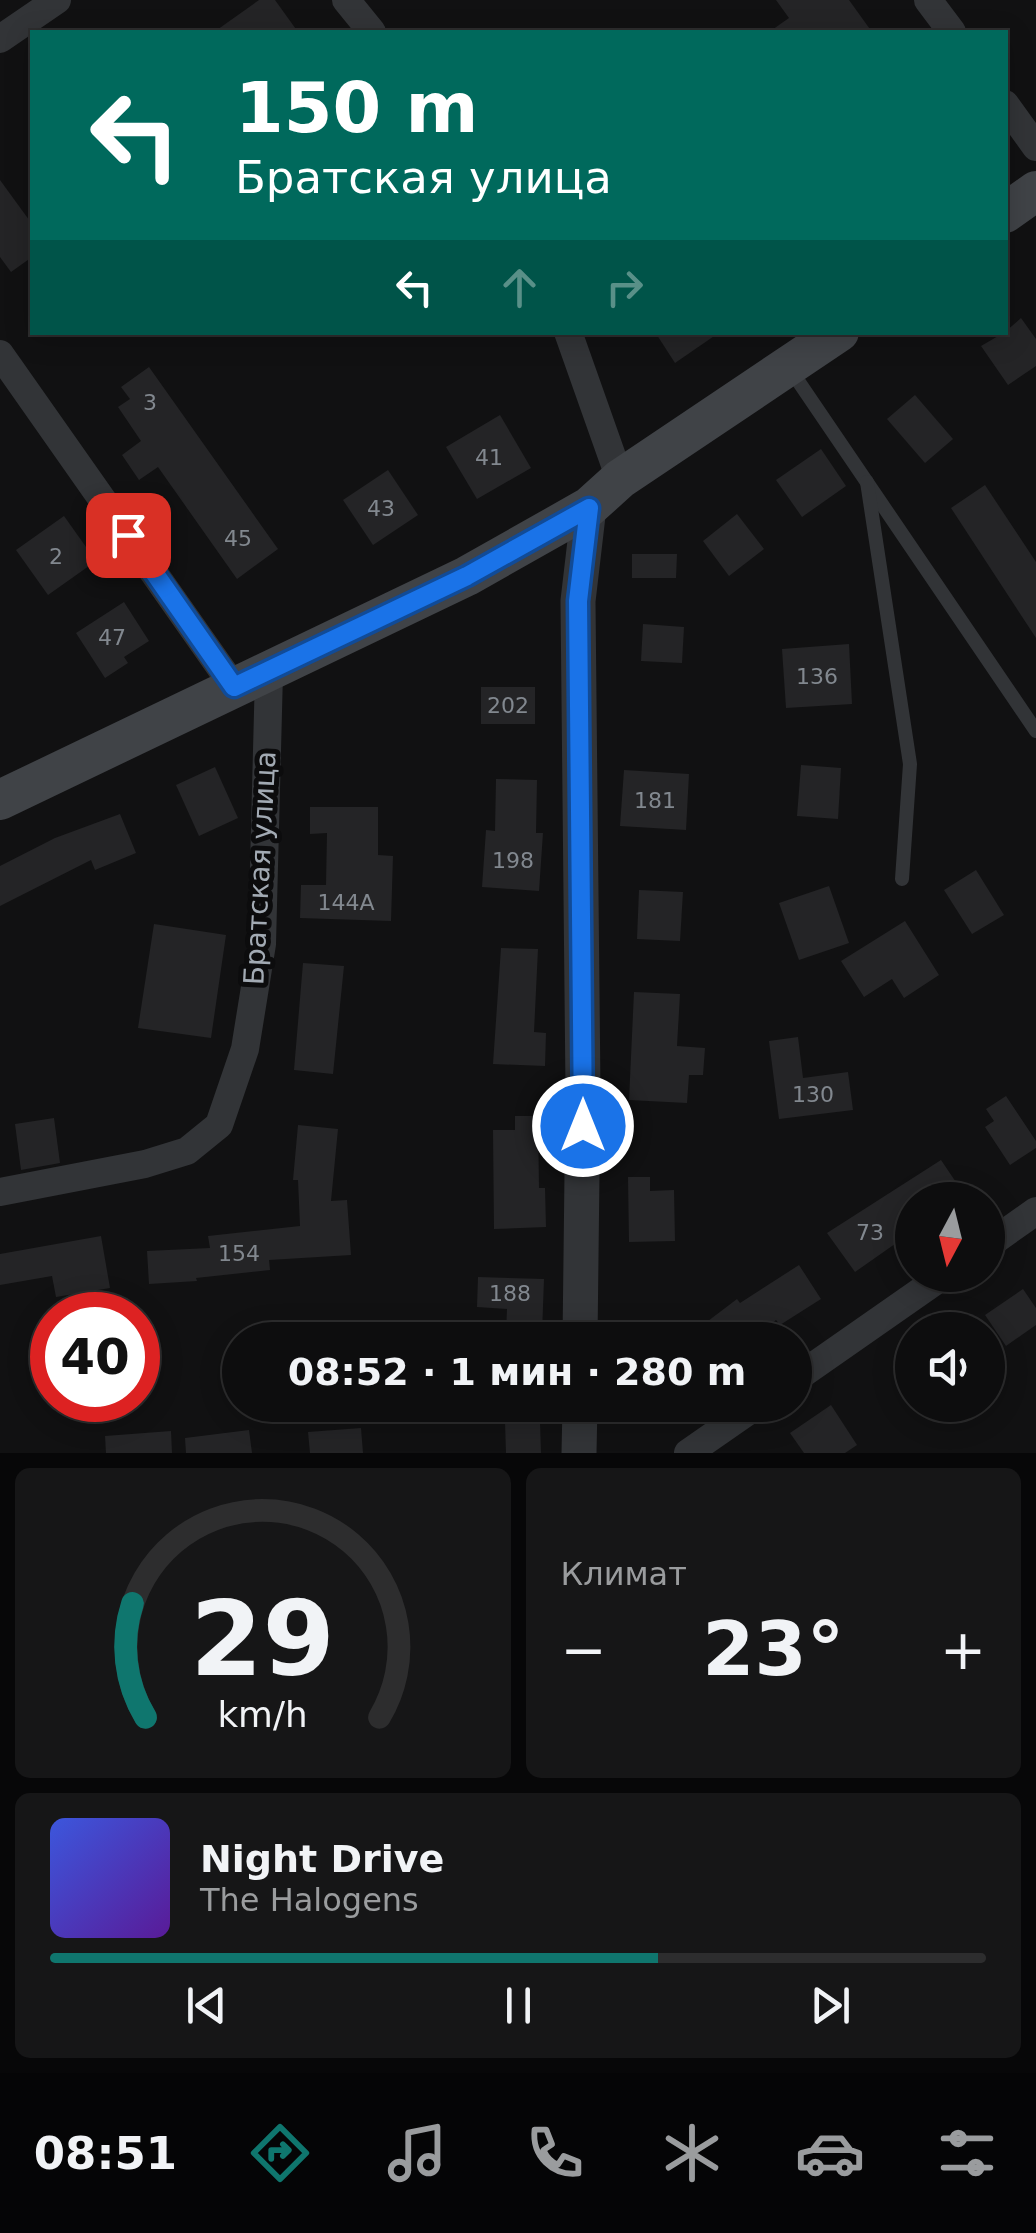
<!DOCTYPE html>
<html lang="ru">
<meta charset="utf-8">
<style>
body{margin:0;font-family:"DejaVu Sans",sans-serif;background:#161617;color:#f1f3f6;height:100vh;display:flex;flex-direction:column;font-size:38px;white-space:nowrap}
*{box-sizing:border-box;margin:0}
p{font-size:32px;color:#9a9c9e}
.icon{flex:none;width:55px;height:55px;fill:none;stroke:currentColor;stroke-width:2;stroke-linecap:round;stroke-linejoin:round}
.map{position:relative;height:1453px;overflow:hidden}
.details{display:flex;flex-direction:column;gap:15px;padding:15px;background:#070708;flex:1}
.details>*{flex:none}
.hud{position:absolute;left:30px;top:30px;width:978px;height:305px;border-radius:0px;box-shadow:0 5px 25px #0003,0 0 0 2px #2d2d2e;background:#00695c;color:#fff;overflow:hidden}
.needle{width:65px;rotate:187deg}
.controls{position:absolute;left:895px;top:1182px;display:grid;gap:20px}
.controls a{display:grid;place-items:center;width:110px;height:110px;border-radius:50%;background:#0d0d0e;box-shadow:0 5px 25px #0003,0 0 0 2px #2d2d2e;font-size:50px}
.speed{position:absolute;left:30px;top:1292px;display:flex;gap:20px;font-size:50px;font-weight:700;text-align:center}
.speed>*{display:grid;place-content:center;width:130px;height:130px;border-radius:50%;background:#0d0d0e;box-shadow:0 5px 25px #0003,0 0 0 2px #2d2d2e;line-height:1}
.speed .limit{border:15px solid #d22;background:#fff;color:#111}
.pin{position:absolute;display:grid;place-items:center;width:85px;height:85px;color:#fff;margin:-42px;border-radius:20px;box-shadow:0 5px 15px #0006}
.me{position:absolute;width:110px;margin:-55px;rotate:0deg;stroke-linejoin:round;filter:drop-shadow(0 0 8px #0008)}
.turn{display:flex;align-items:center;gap:35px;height:210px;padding:0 40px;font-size:45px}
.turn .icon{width:130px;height:130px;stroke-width:2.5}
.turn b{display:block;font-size:70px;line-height:85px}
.lanes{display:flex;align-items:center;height:95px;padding:0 40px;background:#0003;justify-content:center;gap:50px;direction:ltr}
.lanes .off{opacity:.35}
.big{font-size:75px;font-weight:700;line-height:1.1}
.details .tile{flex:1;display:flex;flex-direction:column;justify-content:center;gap:15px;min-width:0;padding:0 35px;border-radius:15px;background:#161617}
.details .dial{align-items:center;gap:0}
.dial svg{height:260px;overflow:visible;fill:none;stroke:#2d2d2e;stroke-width:7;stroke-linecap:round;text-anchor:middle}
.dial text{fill:#f1f3f6;stroke:none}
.song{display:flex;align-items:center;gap:30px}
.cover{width:120px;height:120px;border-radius:15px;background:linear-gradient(135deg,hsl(230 70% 55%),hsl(270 70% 35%))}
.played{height:10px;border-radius:5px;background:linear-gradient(90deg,#0f766e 65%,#2d2d2e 65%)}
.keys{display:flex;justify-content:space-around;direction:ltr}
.heat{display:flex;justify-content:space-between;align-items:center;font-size:55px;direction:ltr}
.details .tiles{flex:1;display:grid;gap:15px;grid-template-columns:1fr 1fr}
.tile:last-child{grid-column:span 2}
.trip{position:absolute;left:222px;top:1322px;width:590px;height:100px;border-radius:50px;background:#0d0d0e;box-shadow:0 5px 25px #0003,0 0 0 2px #2d2d2e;font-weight:700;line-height:100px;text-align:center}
.menu{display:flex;height:160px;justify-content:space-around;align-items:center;background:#050506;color:#9a9c9e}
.menu .icon{width:70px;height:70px}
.menu .selected{color:#0f766e}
.menu b{font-size:45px;color:#f1f3f6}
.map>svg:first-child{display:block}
</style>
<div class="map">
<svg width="1036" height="1453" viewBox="0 0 1036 1453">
<rect width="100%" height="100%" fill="#111112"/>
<g fill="#242426">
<path d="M259,0H275L298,32H214Z"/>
<path d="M776,0H849L872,32H769L789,18Z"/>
<path d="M0,180L32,224V257L11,272L0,257Z"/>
<path d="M1021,318L1036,339V366L1008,385L981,346L1005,332Z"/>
<path d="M655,332H720L675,363Z"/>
<path d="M149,367L278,549L237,579L158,467L139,480L122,455L141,441L118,407L130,399L121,387Z"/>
<path d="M915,395L953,439L925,463L887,419Z"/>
<path d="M500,415L531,468L477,499L446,447Z"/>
<path d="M821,449L846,486L802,517L776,480Z"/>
<path d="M388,470L418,515L373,545L343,500Z"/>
<path d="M985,485L1036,562V638L951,508Z"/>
<path d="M737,514L764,549L729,576L703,541Z"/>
<path d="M64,516L96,561L48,595L16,550Z"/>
<path d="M632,554H677L676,578H632Z"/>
<path d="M124,602L149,641L124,657L128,663L105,678L76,633Z"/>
<path d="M643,624L684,627L682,663L641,661Z"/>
<path d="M849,644L852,704L786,708L782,649Z"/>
<rect x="481" y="687" width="54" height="37"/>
<path d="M801,765L841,768L838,819L797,816Z"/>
<path d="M215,767L238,818L199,836L176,785Z"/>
<path d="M624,770L689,774L686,830L620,826Z"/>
<path d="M496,779L537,780L536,833H543L539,891L482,887L486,830L495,831Z"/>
<path d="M310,807H378V855L393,856L391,921L300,918L301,885H326L327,833L310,834Z"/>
<path d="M120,814L136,853L95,870L91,860L0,906V866L55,838Z"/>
<path d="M976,870L1004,915L972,934L944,890Z"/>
<path d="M829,886L849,943L799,960L779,903Z"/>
<path d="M639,890L683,892L680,941L637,939Z"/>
<path d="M905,921L939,975L904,998L892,979L864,997L841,961Z"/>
<path d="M154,924L226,935L211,1038L138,1028Z"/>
<path d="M501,948L538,949L534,1032L546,1033L545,1066L493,1064Z"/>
<path d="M303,963L344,966L333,1074L294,1070Z"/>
<path d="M634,992L680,994L677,1046L705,1048L703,1075H689L687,1103L629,1100Z"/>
<path d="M798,1037L803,1078L848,1072L853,1110L779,1119L769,1041Z"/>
<path d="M1006,1096L1036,1141V1148L1010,1165L985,1127L994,1121L986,1109Z"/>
<path d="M515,1116H538L539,1188H545L546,1227L494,1229L493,1130H515Z"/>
<path d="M54,1118L60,1163L21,1170L15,1124Z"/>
<path d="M298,1125L338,1129L331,1201L347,1200L351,1255L269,1260L270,1270L196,1278L197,1281L149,1284L147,1251L210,1248L208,1236L300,1226L298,1180H293Z"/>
<path d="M941,1160L968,1200H912V1232L855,1272L827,1233Z"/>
<path d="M628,1177H650V1191L674,1190L675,1241L629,1242Z"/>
<path d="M101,1236L110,1288L56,1297L52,1276L0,1285V1254Z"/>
<path d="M799,1265L821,1299L780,1325L776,1320L750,1340H683L737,1299L740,1303Z"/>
<path d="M478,1277L544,1279L542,1334L506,1333L507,1309L477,1307Z"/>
<path d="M1023,1289L1036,1308V1325L1006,1346L985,1315Z"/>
<path d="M831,1405L857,1445L845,1453H804L790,1433Z"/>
<path d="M505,1422H540L541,1453H506Z"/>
<path d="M361,1428L363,1453H310L308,1432Z"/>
<path d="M249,1430L252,1453H186L185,1438Z"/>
<path d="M171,1431L172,1453H106L105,1436Z"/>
</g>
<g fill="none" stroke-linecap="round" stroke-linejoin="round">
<g stroke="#323437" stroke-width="14">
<path d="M790,369L1036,731"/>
<path d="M867,482L910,764L902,879"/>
</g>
<g stroke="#323437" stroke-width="28">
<path d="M346,0L372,32"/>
<path d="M928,0L952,32"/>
<path d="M0,39L57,0"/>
<path d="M1005,104L1036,147"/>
<path d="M568,332L620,479"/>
<path d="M0,354L234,687"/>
<path d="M0,1192L145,1164L187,1151L219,1125L245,1049L262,944L269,673"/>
<path d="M988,1245L1036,1211"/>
<path d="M795,1379L944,1275"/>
<path d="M688,1453L757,1405"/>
</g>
<g stroke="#323437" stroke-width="35">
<path d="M580,1340L583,1090L578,601L589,507"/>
<path d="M579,1453L580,1405"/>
</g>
<g stroke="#404347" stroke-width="40">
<path d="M1005,213L1036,191"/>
<path d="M0,800L467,576L589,507L620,479L839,332"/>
</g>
</g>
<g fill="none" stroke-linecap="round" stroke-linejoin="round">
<g stroke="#114b97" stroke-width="25">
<path id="route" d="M128,535L234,687L467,576L589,508L578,601L583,1126"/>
</g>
<use href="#route" stroke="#1a73e8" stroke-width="18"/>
</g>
<g text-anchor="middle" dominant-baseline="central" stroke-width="10" stroke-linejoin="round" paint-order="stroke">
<g font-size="22" fill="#82888f">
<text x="150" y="402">3</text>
<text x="489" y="457">41</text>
<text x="381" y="508">43</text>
<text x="238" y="538">45</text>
<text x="56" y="556">2</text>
<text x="112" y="637">47</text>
<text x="817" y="676">136</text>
<text x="508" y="705">202</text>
<text x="655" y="800">181</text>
<text x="513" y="860">198</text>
<text x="346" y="902">144А</text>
<text x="813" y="1094">130</text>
<text x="870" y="1232">73</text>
<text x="239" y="1253">154</text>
<text x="510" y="1293">188</text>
</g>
<g font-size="28" fill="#a2aab3" stroke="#0c0c0d">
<text transform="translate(260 868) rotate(-87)">Братская улица</text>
</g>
</g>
</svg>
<div class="controls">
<a><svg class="needle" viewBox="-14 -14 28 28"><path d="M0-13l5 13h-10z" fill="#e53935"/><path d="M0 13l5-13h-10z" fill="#9a9c9e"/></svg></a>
<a><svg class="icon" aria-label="sound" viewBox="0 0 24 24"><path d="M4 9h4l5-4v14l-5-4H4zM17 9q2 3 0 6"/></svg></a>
</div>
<div class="speed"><div class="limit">40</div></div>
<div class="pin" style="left:128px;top:535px;background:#d93025"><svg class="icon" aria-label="arrive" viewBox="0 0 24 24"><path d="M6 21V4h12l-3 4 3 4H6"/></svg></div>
<svg class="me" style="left:583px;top:1126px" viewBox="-20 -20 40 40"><circle r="17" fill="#1a73e8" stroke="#fff" stroke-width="3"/><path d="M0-11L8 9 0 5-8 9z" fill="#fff"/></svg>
<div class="trip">08:52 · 1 мин · 280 m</div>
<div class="hud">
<div class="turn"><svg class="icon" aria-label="left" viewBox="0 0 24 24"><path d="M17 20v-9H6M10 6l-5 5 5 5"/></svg><div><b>150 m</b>Братская улица</div></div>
<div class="lanes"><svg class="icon" aria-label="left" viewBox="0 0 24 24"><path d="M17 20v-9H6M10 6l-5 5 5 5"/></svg><svg class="icon off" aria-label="ahead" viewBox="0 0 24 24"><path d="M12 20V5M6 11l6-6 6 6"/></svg><svg class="icon off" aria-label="right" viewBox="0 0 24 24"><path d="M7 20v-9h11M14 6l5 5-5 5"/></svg></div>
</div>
</div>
<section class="details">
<div class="tiles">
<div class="tile dial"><svg viewBox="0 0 100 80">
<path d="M14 69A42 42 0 1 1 86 69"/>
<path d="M14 69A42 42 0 0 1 10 34" stroke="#0f766e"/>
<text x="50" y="56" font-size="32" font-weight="700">29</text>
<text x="50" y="72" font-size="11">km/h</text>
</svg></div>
<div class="tile"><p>Климат</p>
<div class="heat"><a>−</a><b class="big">23°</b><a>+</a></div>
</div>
<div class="tile">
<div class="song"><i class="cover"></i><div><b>Night Drive</b><p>The Halogens</p></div></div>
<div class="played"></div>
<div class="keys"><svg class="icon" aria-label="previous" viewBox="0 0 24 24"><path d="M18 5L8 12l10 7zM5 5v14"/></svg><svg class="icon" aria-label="pause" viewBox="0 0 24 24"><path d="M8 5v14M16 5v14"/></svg><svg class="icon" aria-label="next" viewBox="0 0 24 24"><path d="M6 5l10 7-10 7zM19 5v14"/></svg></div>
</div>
</div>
</section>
<nav class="menu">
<b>08:51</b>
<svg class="icon selected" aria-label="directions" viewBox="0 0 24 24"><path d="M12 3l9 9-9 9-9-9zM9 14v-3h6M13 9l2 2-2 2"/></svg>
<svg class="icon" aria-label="music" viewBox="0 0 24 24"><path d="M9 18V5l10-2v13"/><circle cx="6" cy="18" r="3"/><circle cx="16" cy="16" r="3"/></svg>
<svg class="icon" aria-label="phone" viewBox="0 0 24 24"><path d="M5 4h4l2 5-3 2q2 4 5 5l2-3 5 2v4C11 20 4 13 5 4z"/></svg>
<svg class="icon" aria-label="climate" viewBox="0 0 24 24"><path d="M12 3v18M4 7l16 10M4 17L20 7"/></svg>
<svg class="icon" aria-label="car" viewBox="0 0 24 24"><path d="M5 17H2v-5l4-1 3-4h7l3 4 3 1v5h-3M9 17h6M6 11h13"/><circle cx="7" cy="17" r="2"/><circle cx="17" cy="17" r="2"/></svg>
<svg class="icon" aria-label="filters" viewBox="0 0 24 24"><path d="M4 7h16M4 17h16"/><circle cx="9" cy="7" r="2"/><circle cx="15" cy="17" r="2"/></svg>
</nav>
